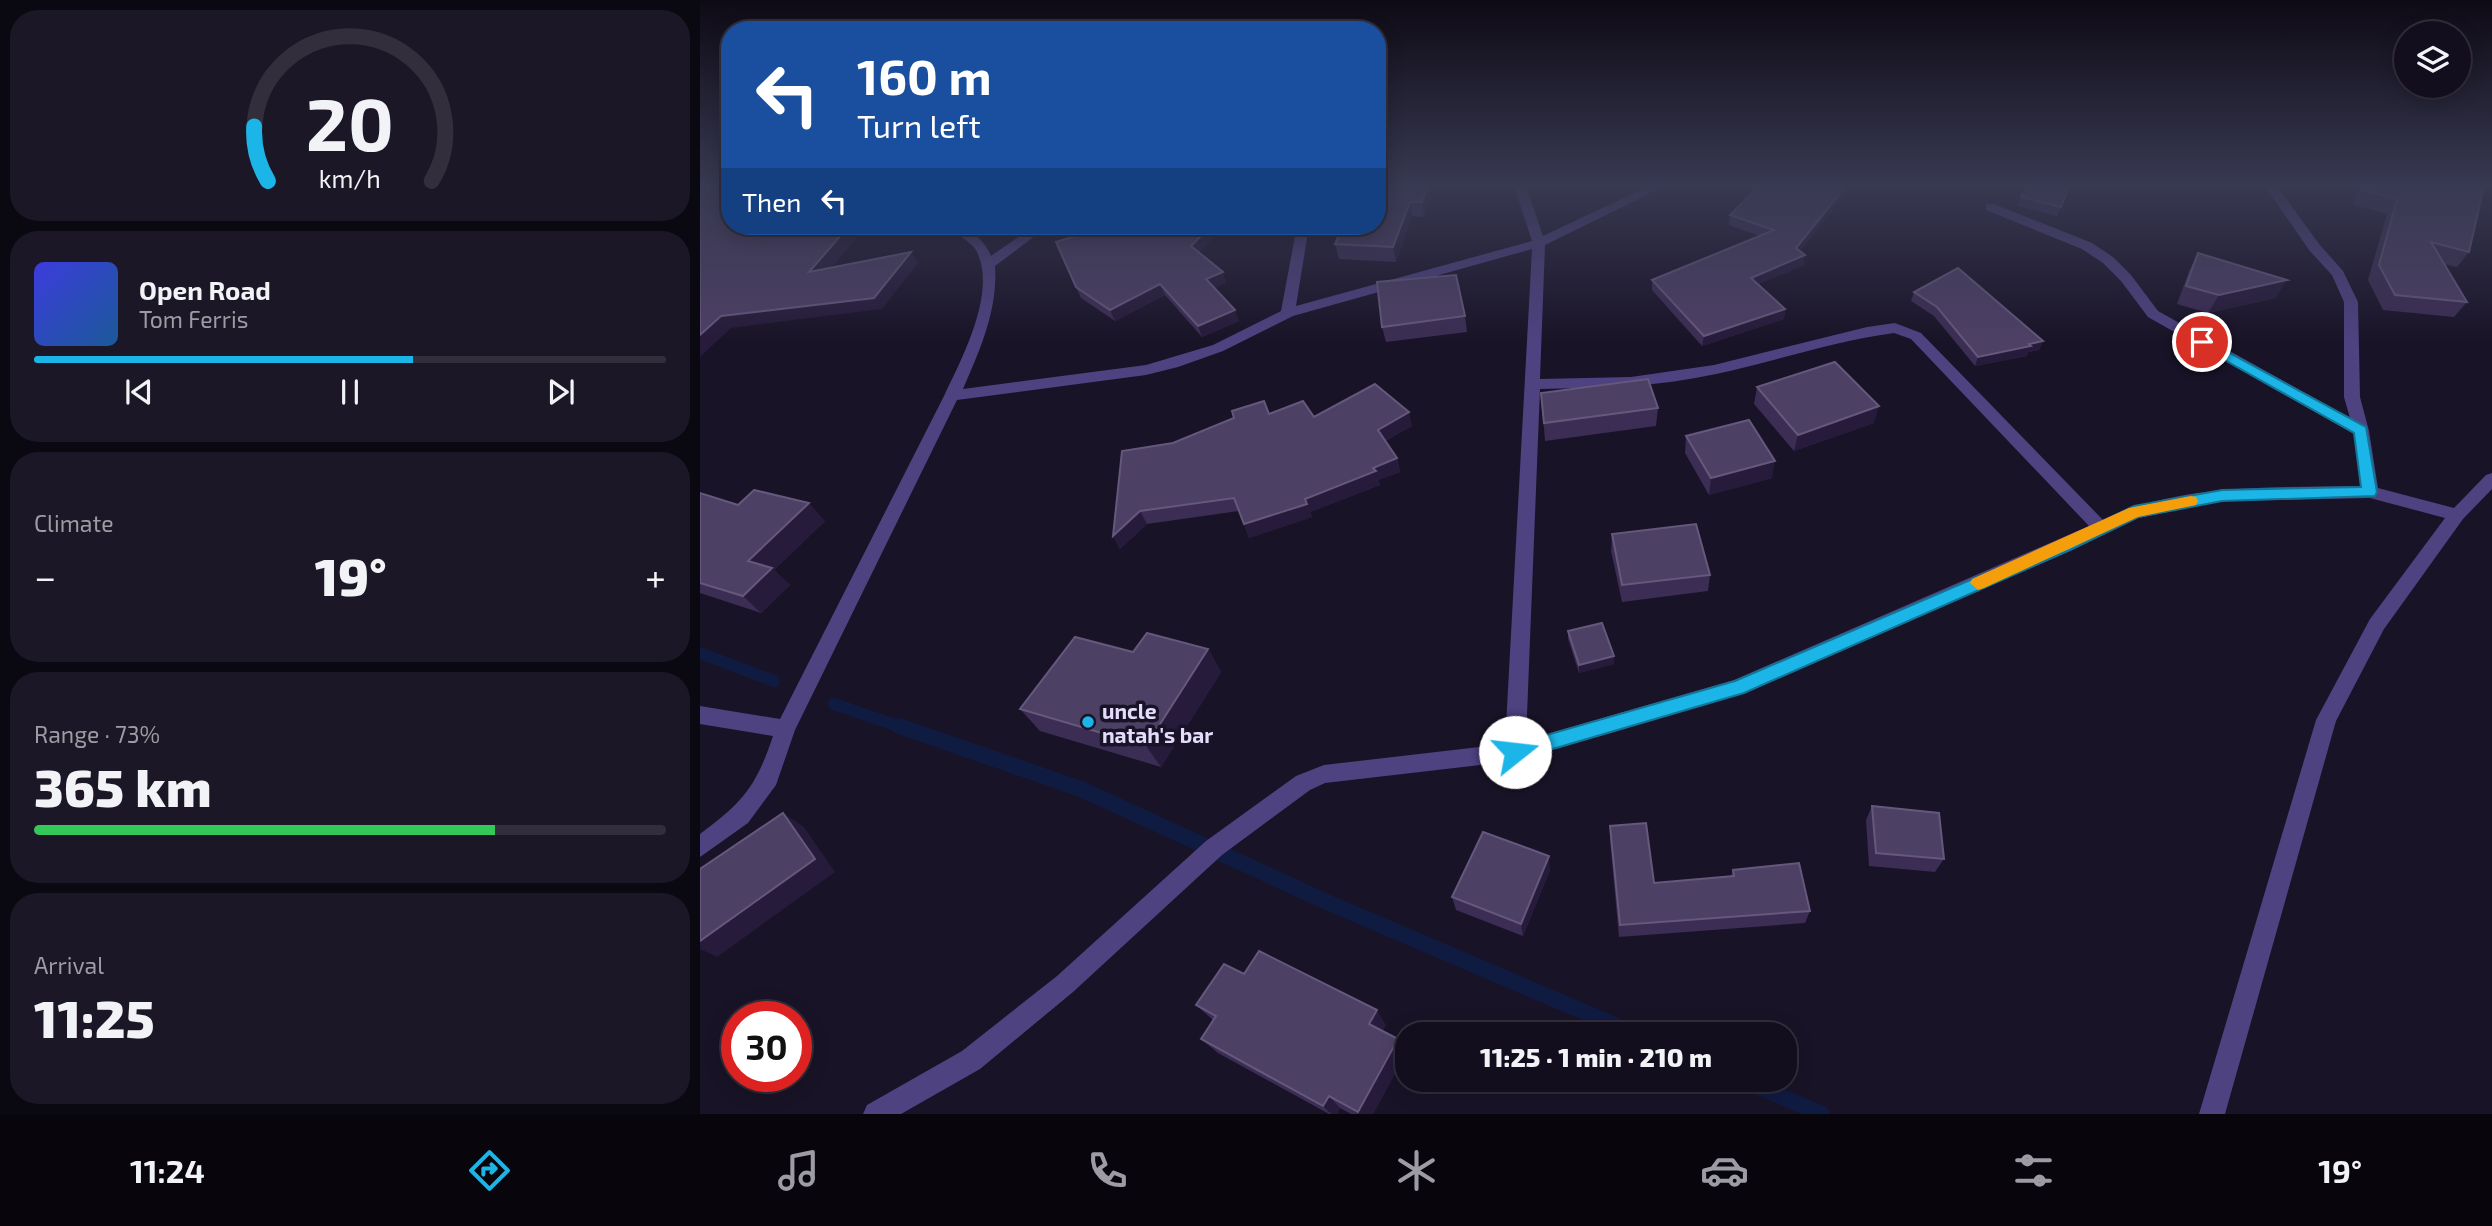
<!DOCTYPE html>
<meta charset="utf-8">
<style>
body{margin:0;font-family:"Exo 2",sans-serif;background:#1c1726;color:#f1f3f6;height:100vh;display:flex;flex-direction:column;font-size:26px;white-space:nowrap}
*{box-sizing:border-box;margin:0}
p{font-size:23px;color:#9d9ca4}
.icon{flex:none;width:38px;height:38px;fill:none;stroke:currentColor;stroke-width:2;stroke-linecap:round;stroke-linejoin:round}
.map{position:relative;flex:1;overflow:hidden}
.drawer{display:flex;flex-direction:column;gap:10px;padding:10px;background:#0a0810;width:700px}
.drawer>*{flex:none}
.banner{position:absolute;left:21px;top:21px;width:665px;height:214px;border-radius:28px;box-shadow:0 4px 18px #0003,0 0 0 2px #322e3b;background:#1a4fa0;color:#fff;overflow:hidden}
.tools{position:absolute;left:1694px;top:21px;display:grid;gap:14px}
.tools a{display:grid;place-items:center;width:77px;height:77px;border-radius:50%;background:#130e1d;box-shadow:0 4px 18px #0003,0 0 0 2px #322e3b;font-size:35px}
.speed{position:absolute;left:21px;top:1001px;display:flex;gap:14px;font-size:35px;font-weight:700;text-align:center}
.speed>*{display:grid;place-content:center;width:91px;height:91px;border-radius:50%;background:#130e1d;box-shadow:0 4px 18px #0003,0 0 0 2px #322e3b;line-height:1}
.speed .limit{border:10px solid #d22;background:#fff;color:#111}
.pin{position:absolute;display:grid;place-items:center;width:60px;height:60px;color:#fff;margin:-30px;border:4px solid #fff;border-radius:50%;box-shadow:0 2px 7px #0007}
.me{position:absolute;width:77px;margin:-38px;rotate:74deg;stroke-linejoin:round;filter:drop-shadow(0 0 5px #0008)}
.turn{display:flex;align-items:center;gap:24px;height:147px;padding:0 21px;font-size:32px}
.turn .icon{width:91px;height:91px;stroke-width:2.5}
.turn b{display:block;font-size:49px;line-height:60px}
.then{display:flex;align-items:center;height:66px;padding:0 21px;background:#0003;gap:14px;font-size:26px}
.big{font-size:52px;font-weight:800;line-height:1.1}
.drawer .tile{flex:1;display:flex;flex-direction:column;justify-content:center;gap:10px;min-width:0;padding:0 24px;border-radius:28px;background:#1c1726}
.drawer .dial{align-items:center;gap:0}
.dial svg{height:182px;overflow:visible;fill:none;stroke:#322e3b;stroke-width:7;stroke-linecap:round;text-anchor:middle}
.dial text{fill:#f1f3f6;stroke:none}
.song{display:flex;align-items:center;gap:21px}
.cover{width:84px;height:84px;border-radius:10px;background:linear-gradient(135deg,hsl(240 70% 55%),hsl(210 70% 35%))}
.played{height:7px;border-radius:4px;background:linear-gradient(90deg,#1cb5e8 60%,#322e3b 60%)}
.keys{display:flex;justify-content:space-around;direction:ltr}
.heat{display:flex;justify-content:space-between;align-items:center;font-size:38px;direction:ltr}
.charge{height:10px;border-radius:5px;background:linear-gradient(90deg,#34c759 73%,#322e3b 0)}
.trip{position:absolute;left:695px;top:1022px;width:402px;height:70px;border-radius:28px;background:#130e1d;box-shadow:0 4px 18px #0003,0 0 0 2px #322e3b;font-weight:800;line-height:70px;text-align:center}
.dock{display:flex;height:112px;justify-content:space-around;align-items:center;background:#08060c;color:#9d9ca4}
.dock .icon{width:49px;height:49px}
.dock .selected{color:#1cb5e8}
.dock b{font-size:32px;color:#f1f3f6}
main{display:flex;flex:1;min-height:0}
.map>svg:first-child{display:block}
</style>
<main>
<section class="drawer">
<div class="tile dial"><svg viewBox="0 0 100 80">
<path d="M14 69A42 42 0 1 1 86 69"/>
<path d="M14 69A42 42 0 0 1 8 45" stroke="#1cb5e8"/>
<text x="50" y="56" font-size="32" font-weight="700">20</text>
<text x="50" y="72" font-size="11">km/h</text>
</svg></div>
<div class="tile">
<div class="song"><i class="cover"></i><div><b>Open Road</b><p>Tom Ferris</p></div></div>
<div class="played"></div>
<div class="keys"><svg class="icon" aria-label="previous" viewBox="0 0 24 24"><path d="M18 5L8 12l10 7zM5 5v14"/></svg><svg class="icon" aria-label="pause" viewBox="0 0 24 24"><path d="M8 5v14M16 5v14"/></svg><svg class="icon" aria-label="next" viewBox="0 0 24 24"><path d="M6 5l10 7-10 7zM19 5v14"/></svg></div>
</div>
<div class="tile"><p>Climate</p>
<div class="heat"><a>−</a><b class="big">19°</b><a>+</a></div>
</div>
<div class="tile"><p>Range · 73%</p><b class="big">365 km</b><div class="charge"></div></div>
<div class="tile"><p>Arrival</p><b class="big">11:25</b></div>
</section>
<div class="map">
<svg width="1792" height="1114" viewBox="0 0 1792 1114">
<rect width="100%" height="100%" fill="#191327"/>
<g fill="none" stroke-linecap="round" stroke-linejoin="round">
<g stroke="#101b42" stroke-width="12">
<path d="M0,653L74,681"/>
<path d="M134,704L204,728"/>
</g>
<g stroke="#101b42" stroke-width="16">
<path d="M199,726L381,789L629,903L936,1034"/>
<path d="M1042,1080L1122,1114"/>
</g>
<path fill="#4e4281" fill-rule="evenodd" d="M814,186H826L843,236L949,186H965L845,245L840,379L931,377L1014,365L1167,327L1195,323L1221,333L1403,520C1483,482 1575,488 1661,486L1654,434L1448,317L1421,281L1403,263L1382,249L1286,210V204H1294L1392,243L1413,257L1431,275L1458,311L1650,418L1644,397V302L1632,275L1609,250L1565,186H1577L1619,244L1643,271L1658,302L1660,397L1669,431L1678,488L1754,508L1786,475L1792,473V489L1763,519L1684,629L1636,721L1525,1114H1499L1616,720L1670,619L1745,518L1670,498L1522,501L1439,518L1370,551L1038,695L815,761L625,783L610,790L522,855L373,992L280,1069L201,1114H163L167,1105L262,1051L357,976L506,841L596,776L624,765L805,744L832,249L593,316L523,351L478,367L446,375L257,400L95,730L76,785L48,823L0,857V834C43,802 56,787 73,736L0,724V706L80,719L244,396C262,358 298,291 276,250C269,239 254,235 247,226C267,226 283,237 291,256L334,226H348L295,266C298,310 280,350 263,389L446,365L513,345L581,311L597,226H609L596,306L832,241ZM1194,333L1211,339L1389,526L1034,680L826,740L840,389C899,388 958,387 1016,374C1076,361 1134,341 1194,333Z"/>
</g>
<g fill="#3b2d53">
<path d="M677,186H735L724,217L712,216L696,262L639,259L635,244Z"/>
<path d="M1045,186H1152L1100,251L1104,265L1058,284L1085,309L1084,319L1002,346L952,290V280L1060,236L1029,225L1030,215L1053,191L1045,189Z"/>
<path d="M1369,186L1357,216L1318,206L1321,197Z"/>
<path d="M1659,186H1784L1769,252L1757,267L1744,264L1767,302L1754,317L1683,310L1668,280L1687,214L1653,205Z"/>
<path d="M389,232L499,253L526,283L514,288L539,321L502,337L465,295L415,321L381,298L356,242Z"/>
<path d="M1498,253L1576,298L1508,313L1477,304L1489,271Z"/>
<path d="M1214,292L1343,341L1339,350L1328,352L1327,356L1275,366L1234,316L1211,301Z"/>
<path d="M765,316L767,332L686,342L682,327Z"/>
<path d="M1057,387L1174,423L1094,451L1054,404Z"/>
<path d="M841,393L958,408L956,426L845,441Z"/>
<path d="M569,414L712,426L685,441L697,458L700,472L678,480L680,485L610,512L612,517L549,538L539,511L447,524L420,549L413,536L473,443Z"/>
<path d="M986,436L1072,478L1009,495L985,453Z"/>
<path d="M0,493L38,505L125,521L74,570L90,585L61,613L0,593Z"/>
<path d="M912,534L1010,575L1008,591L922,602L911,551Z"/>
<path d="M868,631L914,656V664L879,673L868,639Z"/>
<path d="M508,649L521,672L461,767L340,731L320,709L433,652Z"/>
<path d="M1172,806L1244,859L1235,872L1169,866L1166,820Z"/>
<path d="M910,826L954,883L1031,876L1033,870L1110,911L1105,923L919,937L910,840Z"/>
<path d="M850,870L823,936L756,910L752,897Z"/>
<path d="M544,974L686,1025L682,1031L698,1039L706,1053L673,1114H651L640,1108L637,1114H629L518,1053L501,1039L513,1020L496,1005Z"/>
</g>
<g fill="#261b3a">
<path d="M728,186H735L724,217L722,202Z"/>
<path d="M1146,186H1152L1094,259L1096,248Z"/>
<path d="M710,202L712,216L696,262L693,247Z"/>
<path d="M149,226H166L118,284L109,272Z"/>
<path d="M511,226H525L495,257L491,246Z"/>
<path d="M211,252L218,263L182,309L31,328L0,357V335L21,316Z"/>
<path d="M1105,255L1104,265L1049,288L1051,278Z"/>
<path d="M523,272L526,283L510,291L506,279Z"/>
<path d="M1587,280L1576,298L1508,313L1519,295Z"/>
<path d="M460,284L465,295L415,321L410,310Z"/>
<path d="M1085,309L1084,319L1002,346L1004,336Z"/>
<path d="M535,310L539,321L502,337L498,326Z"/>
<path d="M1343,341L1339,350L1328,352L1327,356L1275,366L1278,357Z"/>
<path d="M1179,406L1174,423L1094,451L1098,435Z"/>
<path d="M709,412L712,426L681,443L678,430Z"/>
<path d="M697,458L700,472L678,480L680,485L610,512L612,517L549,538L544,524L605,499L673,468Z"/>
<path d="M1075,461L1072,478L1009,495L1011,478Z"/>
<path d="M109,503L125,521L74,570L90,585L61,613L43,596L48,561Z"/>
<path d="M440,511L447,524L420,549L413,536Z"/>
<path d="M508,649L521,672L461,767L446,746Z"/>
<path d="M914,656V664L879,673V665Z"/>
<path d="M83,813L104,827L135,872L17,957L0,949V941Z"/>
<path d="M849,856L850,870L823,936L821,924Z"/>
<path d="M677,1010L686,1025L678,1038L669,1024Z"/>
<path d="M698,1039L706,1053L673,1114H659L658,1112Z"/>
<path d="M629,1096L640,1108L637,1114H631L623,1106Z"/>
</g>
<g fill="#4d4065" stroke="#65587c" stroke-width="2">
<path d="M0,186H30V226H149L109,272L211,252L174,298L21,316L0,335Z"/>
<path d="M677,186H728L722,202H710L693,247L635,244L643,226H677Z"/>
<path d="M1059,186H1146L1096,248L1105,255L1051,278L1085,309L1004,336L952,280L1074,230L1030,215Z"/>
<path d="M1326,186H1369L1361,207L1321,197Z"/>
<path d="M1664,186H1784L1769,252L1731,242L1767,302L1695,295L1679,265L1697,199L1663,190Z"/>
<path d="M398,226H511L491,246L523,272L506,279L535,310L498,326L460,284L410,310L376,287L356,242L389,232Z"/>
<path d="M1498,253L1587,280L1519,295L1486,286Z"/>
<path d="M1258,268L1343,341L1329,344L1331,346L1278,357L1237,307L1214,292Z"/>
<path d="M756,275L765,316L682,327L677,282Z"/>
<path d="M1135,362L1179,406L1098,435L1057,387Z"/>
<path d="M948,379L958,408L844,423L841,393Z"/>
<path d="M675,384L709,412L678,430L697,458L673,468L676,471L605,499L607,504L544,524L534,498L440,511L413,536L422,451L473,443L534,418L532,411L564,401L569,414L603,401L614,417Z"/>
<path d="M1049,420L1075,461L1011,478L986,436Z"/>
<path d="M54,490L109,503L48,561L72,568L43,596L0,583V493L38,505Z"/>
<path d="M996,524L1010,575L922,585L912,534Z"/>
<path d="M902,623L914,656L879,665L868,631Z"/>
<path d="M447,633L508,649L446,746L320,709L375,637L433,652Z"/>
<path d="M1172,806L1239,813L1244,859L1176,853Z"/>
<path d="M83,813L115,859L0,941V869Z"/>
<path d="M946,823L954,883L1034,876L1033,870L1099,863L1110,911L920,925L910,826Z"/>
<path d="M783,832L849,856L821,924L752,897Z"/>
<path d="M559,951L677,1010L669,1024L698,1039L658,1112L629,1096L623,1106L501,1039L516,1016L496,1005L524,964L544,974Z"/>
</g>
<linearGradient id="sky" x2="0" y2="1"><stop stop-color="#0e0a15"/><stop offset="0.54" stop-color="#383952"/><stop offset="1" stop-color="#383952" stop-opacity="0"/></linearGradient>
<rect width="1792" height="342" fill="url(#sky)"/>
<path fill="#1cb5e8" stroke="#127697" stroke-width="2" d="M1502,338L1666,427L1677,492L1675,496L1522,501L1438,517L1370,550L1044,693L815,760L808,758L806,752L808,746L815,744L1035,681L1359,542L1434,506L1522,490L1661,487L1654,433L1498,345V339Z"/>
<path fill="#f59e0b" d="M1491,496L1496,497L1498,501L1496,505L1438,517L1284,588L1278,590L1270,583L1272,579L1429,508Z"/>
<circle fill="#1cb5e8" stroke="#191327" stroke-width="2.5" cx="388" cy="722" r="7"/>
<g text-anchor="middle" dominant-baseline="central" stroke-width="7" stroke-linejoin="round" paint-order="stroke">
<g font-size="21" font-weight="bold" fill="#e4dcfb" stroke="#191327" text-anchor="start">
<text x="402" y="710">uncle<tspan x="402" dy="24">natah's bar</tspan></text>
</g>
</g>
</svg>
<div class="tools">
<a><svg class="icon" aria-label="layers" viewBox="0 0 24 24"><path d="M12 4l9 5-9 5-9-5zM3 14l9 5 9-5"/></svg></a>
</div>
<div class="speed"><div class="limit">30</div></div>
<div class="pin" style="left:1502px;top:342px;background:#d93025"><svg class="icon" aria-label="arrive" viewBox="0 0 24 24"><path d="M6 21V4h12l-3 4 3 4H6"/></svg></div>
<svg class="me" style="left:815px;top:752px" viewBox="-20 -20 40 40"><circle r="19" fill="#fff"/><path d="M0-13L10 11 0 6-10 11z" fill="#1cb5e8"/></svg>
<div class="trip">11:25 · 1 min · 210 m</div>
<div class="banner">
<div class="turn"><svg class="icon" aria-label="left" viewBox="0 0 24 24"><path d="M17 20v-9H6M10 6l-5 5 5 5"/></svg><div><b>160 m</b>Turn left</div></div>
<div class="then">Then<svg class="icon" aria-label="left" viewBox="0 0 24 24"><path d="M17 20v-9H6M10 6l-5 5 5 5"/></svg></div>
</div>
</div>
</main>
<nav class="dock">
<b>11:24</b>
<svg class="icon selected" aria-label="directions" viewBox="0 0 24 24"><path d="M12 3l9 9-9 9-9-9zM9 14v-3h6M13 9l2 2-2 2"/></svg>
<svg class="icon" aria-label="music" viewBox="0 0 24 24"><path d="M9 18V5l10-2v13"/><circle cx="6" cy="18" r="3"/><circle cx="16" cy="16" r="3"/></svg>
<svg class="icon" aria-label="phone" viewBox="0 0 24 24"><path d="M5 4h4l2 5-3 2q2 4 5 5l2-3 5 2v4C11 20 4 13 5 4z"/></svg>
<svg class="icon" aria-label="climate" viewBox="0 0 24 24"><path d="M12 3v18M4 7l16 10M4 17L20 7"/></svg>
<svg class="icon" aria-label="car" viewBox="0 0 24 24"><path d="M5 17H2v-5l4-1 3-4h7l3 4 3 1v5h-3M9 17h6M6 11h13"/><circle cx="7" cy="17" r="2"/><circle cx="17" cy="17" r="2"/></svg>
<svg class="icon" aria-label="filters" viewBox="0 0 24 24"><path d="M4 7h16M4 17h16"/><circle cx="9" cy="7" r="2"/><circle cx="15" cy="17" r="2"/></svg>
<b>19°</b>
</nav>
